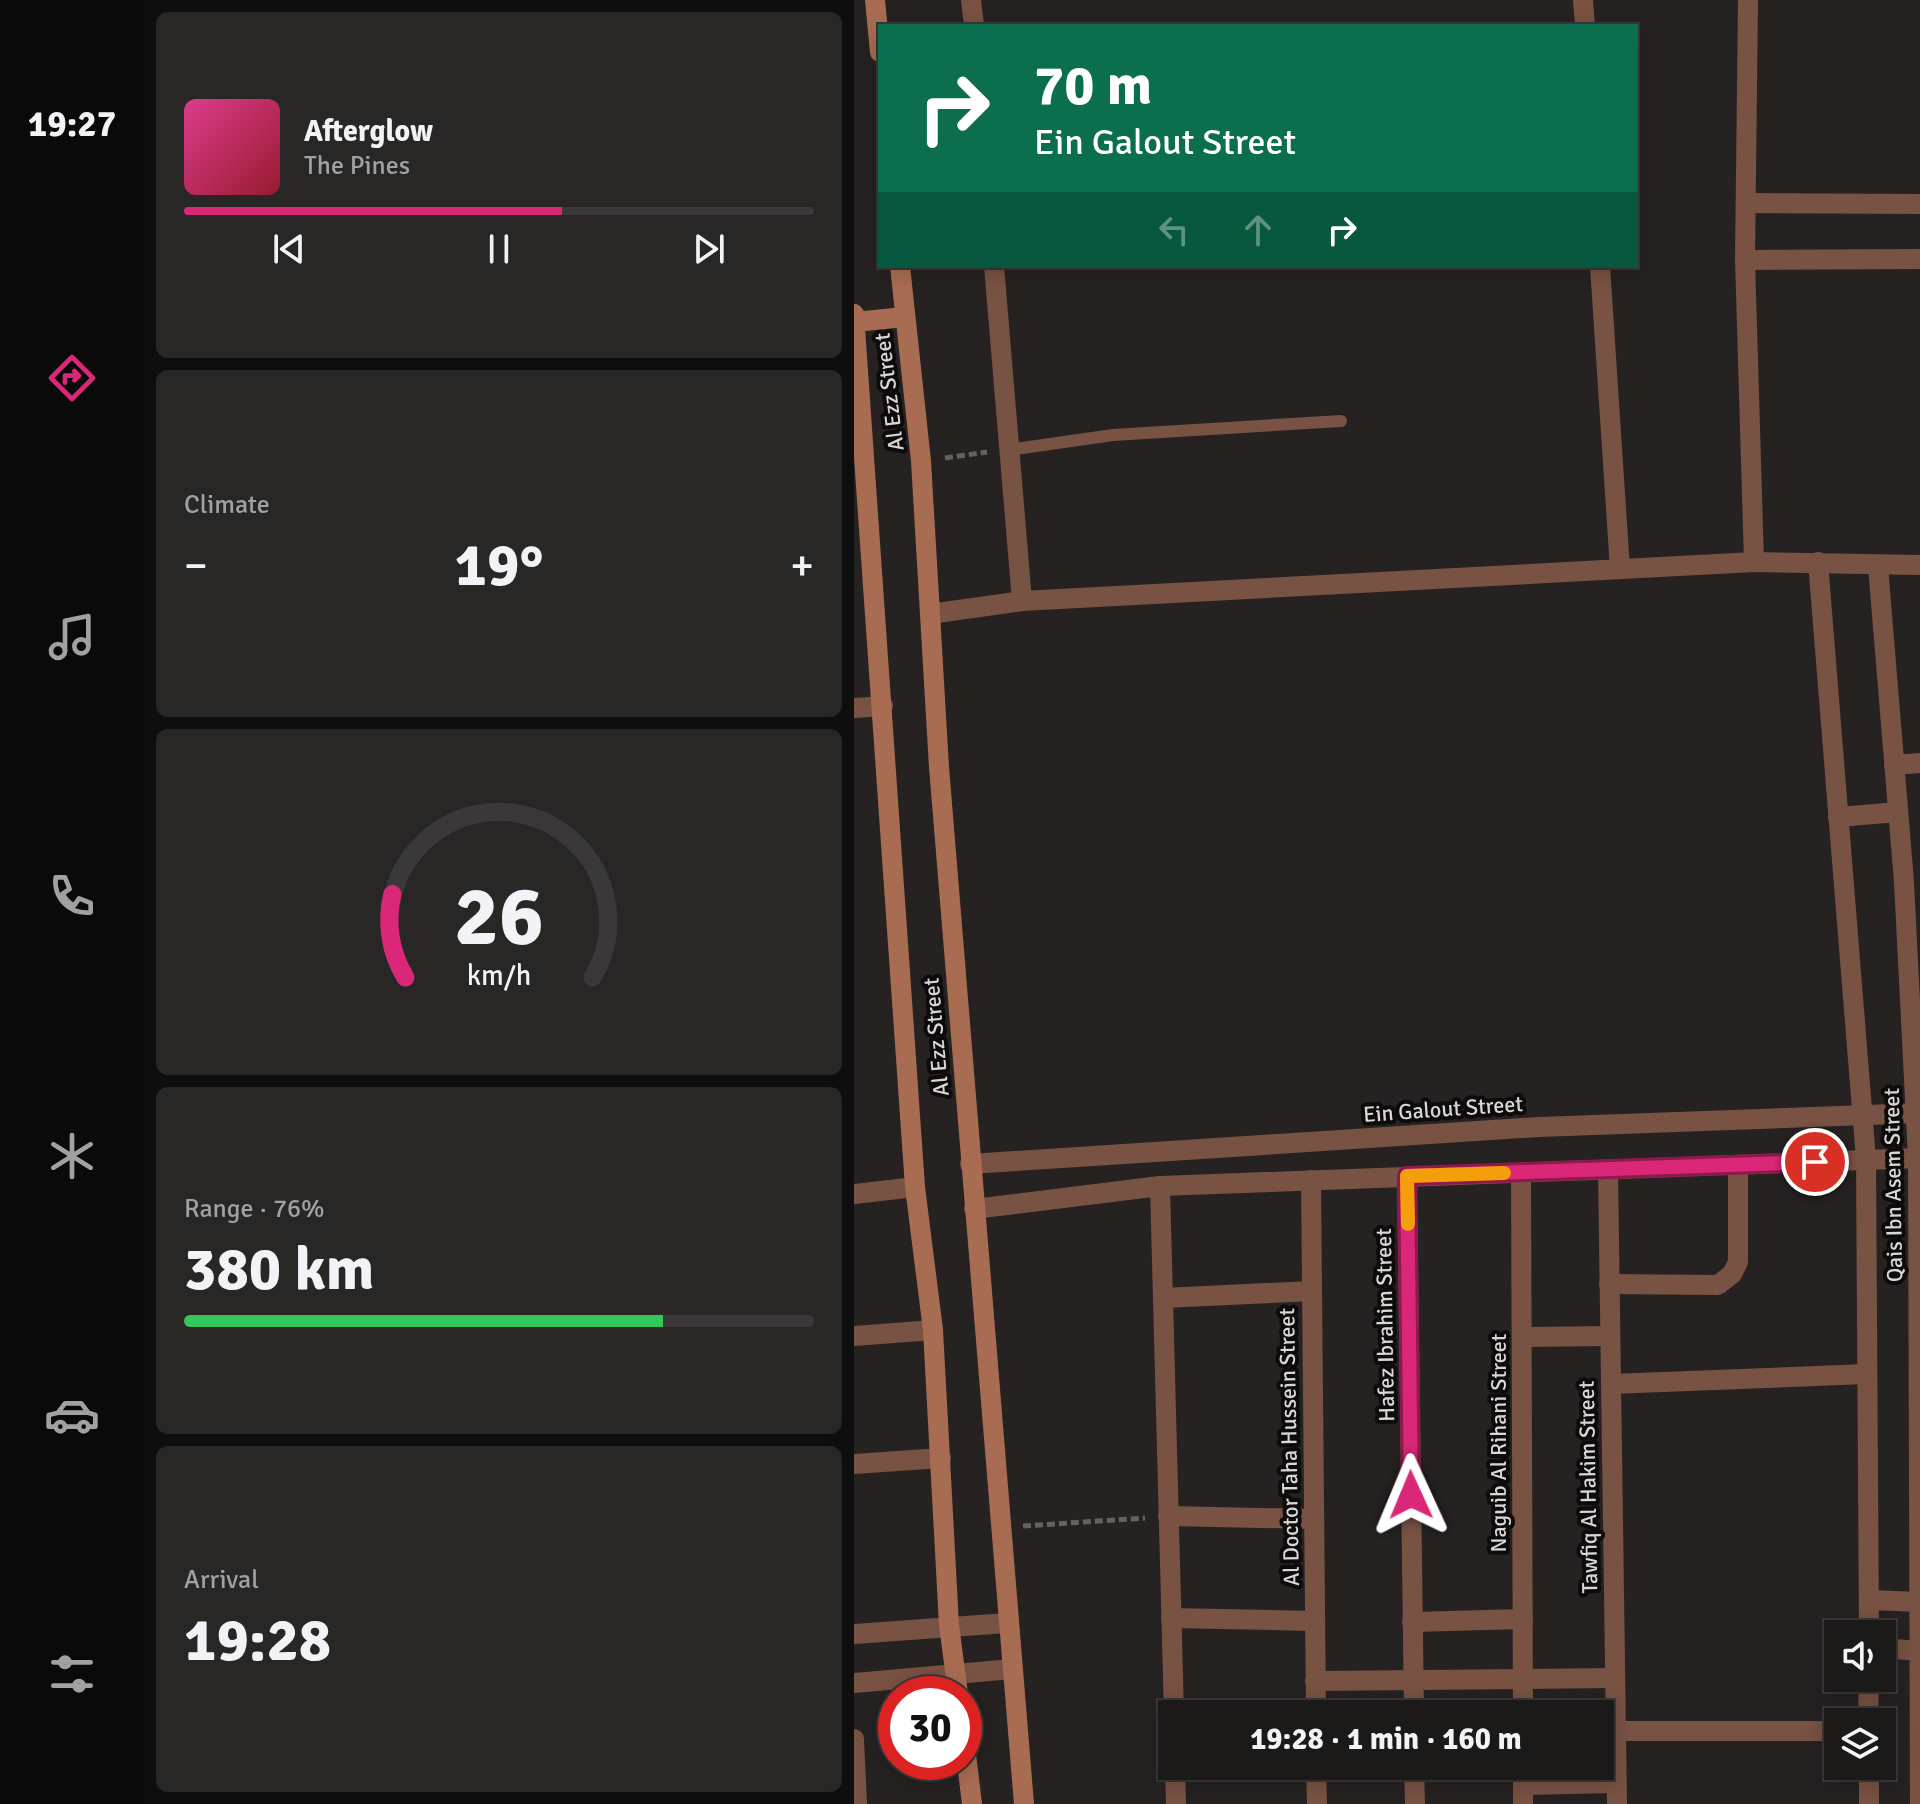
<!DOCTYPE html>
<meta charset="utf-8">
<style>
body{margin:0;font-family:Signika,sans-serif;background:#292726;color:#f1f3f6;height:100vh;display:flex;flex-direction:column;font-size:30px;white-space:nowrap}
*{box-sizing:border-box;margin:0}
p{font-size:26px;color:#a0a1a2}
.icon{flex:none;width:44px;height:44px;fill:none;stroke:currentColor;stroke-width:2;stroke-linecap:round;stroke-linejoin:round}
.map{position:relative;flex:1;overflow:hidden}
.panel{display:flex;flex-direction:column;gap:12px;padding:12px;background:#0f0e0e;width:710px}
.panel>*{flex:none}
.top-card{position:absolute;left:24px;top:24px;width:760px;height:244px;border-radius:0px;box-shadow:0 4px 20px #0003,0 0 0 2px #3a3838;background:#0b6e4f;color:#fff;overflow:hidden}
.buttons{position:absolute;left:970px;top:1620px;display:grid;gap:16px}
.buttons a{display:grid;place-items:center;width:72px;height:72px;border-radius:0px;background:#1c1a19;box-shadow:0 4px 20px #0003,0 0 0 2px #3a3838;font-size:40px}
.speed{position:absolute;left:24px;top:1676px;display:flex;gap:16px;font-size:40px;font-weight:700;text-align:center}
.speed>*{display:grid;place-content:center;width:104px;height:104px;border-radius:50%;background:#1c1a19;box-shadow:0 4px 20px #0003,0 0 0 2px #3a3838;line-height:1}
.speed .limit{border:12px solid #d22;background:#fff;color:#111}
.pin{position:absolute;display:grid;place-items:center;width:68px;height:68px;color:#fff;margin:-34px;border:4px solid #fff;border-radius:50%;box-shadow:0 2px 8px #0007}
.me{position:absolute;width:88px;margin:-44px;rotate:359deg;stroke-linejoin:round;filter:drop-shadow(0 0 6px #0008)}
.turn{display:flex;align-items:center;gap:28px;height:168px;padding:0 24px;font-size:36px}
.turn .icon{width:104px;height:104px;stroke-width:2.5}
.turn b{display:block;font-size:56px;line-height:68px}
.lanes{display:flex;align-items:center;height:76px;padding:0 24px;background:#0003;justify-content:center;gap:40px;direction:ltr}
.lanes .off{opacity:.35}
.big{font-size:60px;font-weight:700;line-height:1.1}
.panel .card{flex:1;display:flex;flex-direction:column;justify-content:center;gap:12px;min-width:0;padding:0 28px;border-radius:12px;background:#292726}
.panel .dial{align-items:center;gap:0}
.dial svg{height:208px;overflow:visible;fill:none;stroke:#3a3838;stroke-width:7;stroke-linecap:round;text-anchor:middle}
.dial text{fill:#f1f3f6;stroke:none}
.song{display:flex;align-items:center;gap:24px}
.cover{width:96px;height:96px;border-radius:12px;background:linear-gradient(135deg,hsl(330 70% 55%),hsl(350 70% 35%))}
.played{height:8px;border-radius:4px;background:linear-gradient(90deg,#db2777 60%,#3a3838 60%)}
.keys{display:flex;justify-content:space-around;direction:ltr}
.heat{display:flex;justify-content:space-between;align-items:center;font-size:44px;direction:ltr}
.charge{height:12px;border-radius:6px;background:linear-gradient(90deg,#34c759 76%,#3a3838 0)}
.trip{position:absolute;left:304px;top:1700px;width:456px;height:80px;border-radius:0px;background:#1c1a19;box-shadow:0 4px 20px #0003,0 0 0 2px #3a3838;font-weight:700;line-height:80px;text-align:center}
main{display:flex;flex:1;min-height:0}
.menu{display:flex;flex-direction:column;width:144px;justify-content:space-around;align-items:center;background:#0b0a0a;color:#a0a1a2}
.menu .icon{width:56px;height:56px}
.menu .selected{color:#db2777}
.menu b{font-size:36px;color:#f1f3f6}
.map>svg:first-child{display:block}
</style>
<main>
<nav class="menu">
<b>19:27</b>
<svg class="icon selected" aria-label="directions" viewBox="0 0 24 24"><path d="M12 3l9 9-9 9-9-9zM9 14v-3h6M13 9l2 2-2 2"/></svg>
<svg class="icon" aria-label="music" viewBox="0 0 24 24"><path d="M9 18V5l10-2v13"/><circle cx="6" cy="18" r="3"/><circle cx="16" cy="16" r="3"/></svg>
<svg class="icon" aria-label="phone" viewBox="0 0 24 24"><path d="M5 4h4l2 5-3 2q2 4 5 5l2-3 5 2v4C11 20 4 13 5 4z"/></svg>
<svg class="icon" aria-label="climate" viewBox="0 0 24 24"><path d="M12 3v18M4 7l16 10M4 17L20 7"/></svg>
<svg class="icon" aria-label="car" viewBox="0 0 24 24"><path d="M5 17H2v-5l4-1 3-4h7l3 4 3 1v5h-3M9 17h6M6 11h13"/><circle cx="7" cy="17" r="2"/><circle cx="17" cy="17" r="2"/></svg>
<svg class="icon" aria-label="filters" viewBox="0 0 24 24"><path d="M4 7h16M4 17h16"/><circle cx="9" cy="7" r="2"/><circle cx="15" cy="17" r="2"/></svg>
</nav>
<section class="panel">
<div class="card">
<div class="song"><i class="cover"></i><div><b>Afterglow</b><p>The Pines</p></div></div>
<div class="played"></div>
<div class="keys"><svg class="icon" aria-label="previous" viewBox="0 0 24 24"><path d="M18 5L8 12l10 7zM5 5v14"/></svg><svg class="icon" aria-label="pause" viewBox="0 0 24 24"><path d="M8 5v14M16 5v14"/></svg><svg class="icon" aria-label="next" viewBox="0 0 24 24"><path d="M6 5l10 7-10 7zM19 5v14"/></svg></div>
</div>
<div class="card"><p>Climate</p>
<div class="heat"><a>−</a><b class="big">19°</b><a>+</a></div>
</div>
<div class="card dial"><svg viewBox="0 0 100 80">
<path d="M14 69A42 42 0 1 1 86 69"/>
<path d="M14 69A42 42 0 0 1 9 37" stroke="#db2777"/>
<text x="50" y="56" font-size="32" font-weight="700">26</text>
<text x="50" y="72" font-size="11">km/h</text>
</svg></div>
<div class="card"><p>Range · 76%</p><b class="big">380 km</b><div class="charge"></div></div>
<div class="card"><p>Arrival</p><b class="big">19:28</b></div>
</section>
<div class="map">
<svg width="1066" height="1804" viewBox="0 0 1066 1804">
<rect width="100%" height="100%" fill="#252221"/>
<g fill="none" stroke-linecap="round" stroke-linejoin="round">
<g stroke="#656261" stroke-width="5" stroke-dasharray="8 4" stroke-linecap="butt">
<path d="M91,458L133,452"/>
<path d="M169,1526L291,1518"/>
</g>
<path stroke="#785243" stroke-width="12" d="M154,450L259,435L487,421"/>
<g stroke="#785243" stroke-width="20">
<path d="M117,0L120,26"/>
<path d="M729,0L731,26"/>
<path d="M894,0L891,260L900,562"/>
<path d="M892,203L1066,204"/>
<path d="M891,260L1066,259"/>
<path d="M140,266L168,601"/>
<path d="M746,266L766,569"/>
<path d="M964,562L1012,1159L1015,1634"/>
<path d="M1024,566L1050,882L1064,1158L1066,1804"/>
<path d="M76,614L168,601L900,562L1066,565"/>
<path d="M0,708L29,706"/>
<path d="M1040,765L1066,763"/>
<path d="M984,817L1044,812"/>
<path d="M116,1164L685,1127L1066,1113"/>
<path d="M754,1169L763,1804"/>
<path d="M667,1172L669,1714"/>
<path d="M553,1176L560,1714"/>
<path d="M457,1180L462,1714"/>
<path d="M306,1186L320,1714"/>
<path d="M0,1194L61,1187"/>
<path d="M120,1209L306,1186L1066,1158"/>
<path d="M755,1284L864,1285L878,1274L884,1262V1166"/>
<path d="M309,1298L458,1291"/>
<path d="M0,1336L79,1330"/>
<path d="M668,1337L756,1336"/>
<path d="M757,1384L1013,1374"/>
<path d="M0,1464L87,1458"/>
<path d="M314,1516L460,1519"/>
<path d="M1015,1600L1066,1602"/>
<path d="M317,1618L461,1621"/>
<path d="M558,1622L669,1619"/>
<path d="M0,1634L153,1623"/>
<path d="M1028,1648L1066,1651"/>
<path d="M461,1681L761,1678"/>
<path d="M0,1683L158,1669"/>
<path d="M1014,1722L1015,1678"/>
<path d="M762,1731H984"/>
<path d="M0,1739L3,1804"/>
<path d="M321,1766L322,1804"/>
<path d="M462,1766L463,1804"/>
<path d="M560,1766L561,1804"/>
<path d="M669,1766V1804"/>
<path d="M1015,1766V1804"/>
<path d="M669,1785L762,1783"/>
</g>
<g stroke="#a86c53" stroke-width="20">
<path d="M21,0L26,52"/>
<path d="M46,266L67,461L85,767L170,1804"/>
<path d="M0,314L61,1187L79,1330L95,1625L104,1694"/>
<path d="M1,322L50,317"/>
<path d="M110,1738L118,1804"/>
</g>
</g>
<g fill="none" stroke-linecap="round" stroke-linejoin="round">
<g stroke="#8e194d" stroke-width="20">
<path id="route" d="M557,1495L553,1176L961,1162"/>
</g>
<use href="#route" stroke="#db2777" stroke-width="14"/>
<path stroke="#f59e0b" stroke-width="14" d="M554,1224L553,1176L650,1173"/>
</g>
<g text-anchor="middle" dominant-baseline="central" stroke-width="8" stroke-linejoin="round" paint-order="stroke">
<g font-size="22" fill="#d9d7d6" stroke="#0d0c0b">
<text transform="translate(35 392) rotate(-97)">Al Ezz Street</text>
<text transform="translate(82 1037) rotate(-95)">Al Ezz Street</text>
<text transform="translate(589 1109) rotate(-4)">Ein Galout Street</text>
<text transform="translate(1039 1185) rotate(-91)">Qais Ibn Asem Street</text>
<text transform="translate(531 1325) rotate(-91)">Hafez Ibrahim Street</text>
<text transform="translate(644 1443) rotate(-90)">Naguib Al Rihani Street</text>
<text transform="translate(435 1447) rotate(-91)">Al Doctor Taha Hussein Street</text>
<text transform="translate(734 1487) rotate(-91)">Tawfiq Al Hakim Street</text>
</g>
</g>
</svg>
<div class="buttons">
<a><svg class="icon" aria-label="sound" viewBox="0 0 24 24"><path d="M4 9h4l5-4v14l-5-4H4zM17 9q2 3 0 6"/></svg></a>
<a><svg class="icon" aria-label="layers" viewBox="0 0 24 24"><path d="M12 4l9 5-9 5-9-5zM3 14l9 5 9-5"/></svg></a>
</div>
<div class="speed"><div class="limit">30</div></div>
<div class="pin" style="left:961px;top:1162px;background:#d93025"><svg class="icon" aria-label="arrive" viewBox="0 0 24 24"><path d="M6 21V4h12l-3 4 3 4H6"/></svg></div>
<svg class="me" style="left:557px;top:1495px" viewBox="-20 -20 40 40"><path d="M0-17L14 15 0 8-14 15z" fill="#db2777" stroke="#fff" stroke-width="4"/></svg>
<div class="trip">19:28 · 1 min · 160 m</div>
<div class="top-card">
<div class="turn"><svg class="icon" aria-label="right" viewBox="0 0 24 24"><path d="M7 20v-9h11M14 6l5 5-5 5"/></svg><div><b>70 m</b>Ein Galout Street</div></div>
<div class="lanes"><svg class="icon off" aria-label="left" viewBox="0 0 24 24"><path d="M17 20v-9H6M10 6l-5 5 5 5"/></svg><svg class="icon off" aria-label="ahead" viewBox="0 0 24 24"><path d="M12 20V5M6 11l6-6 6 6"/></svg><svg class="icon" aria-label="right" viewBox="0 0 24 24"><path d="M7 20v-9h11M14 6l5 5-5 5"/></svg></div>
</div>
</div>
</main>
